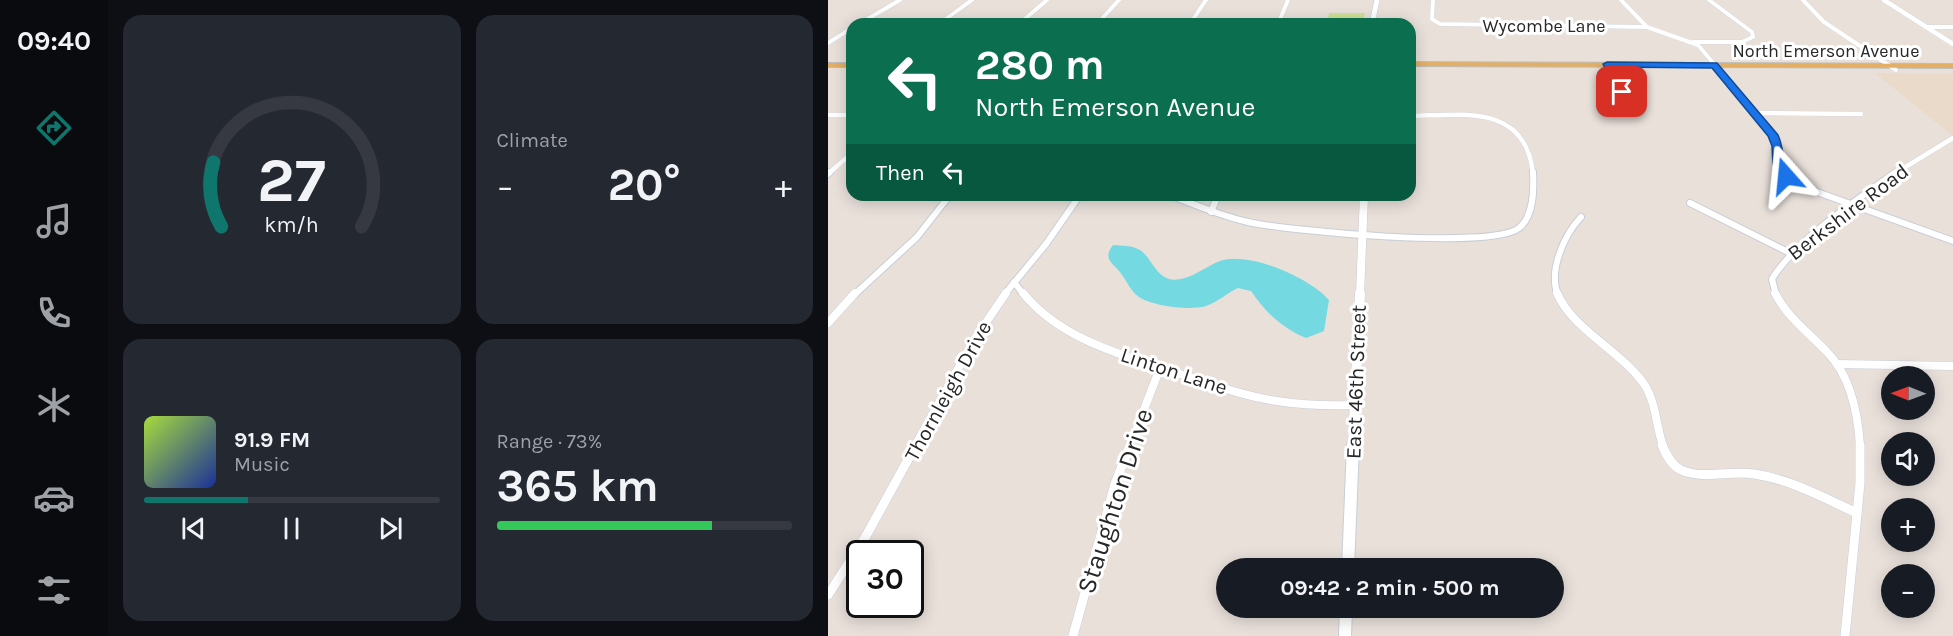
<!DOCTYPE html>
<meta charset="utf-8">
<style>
body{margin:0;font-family:Karla,sans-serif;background:#242831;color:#f1f3f6;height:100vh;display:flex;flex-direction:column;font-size:22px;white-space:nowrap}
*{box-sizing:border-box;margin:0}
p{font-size:20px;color:#9ea1a6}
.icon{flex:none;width:33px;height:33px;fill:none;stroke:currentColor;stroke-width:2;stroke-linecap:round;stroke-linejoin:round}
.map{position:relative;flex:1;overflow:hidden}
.panel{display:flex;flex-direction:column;gap:15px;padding:15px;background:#0d0f14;width:720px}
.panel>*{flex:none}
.top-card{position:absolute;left:18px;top:18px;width:570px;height:183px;border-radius:18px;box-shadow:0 3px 15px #0003;background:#0b6e4f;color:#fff;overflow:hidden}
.needle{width:39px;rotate:271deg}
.tools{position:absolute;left:1053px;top:366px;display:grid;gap:12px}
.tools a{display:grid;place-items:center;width:54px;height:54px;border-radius:50%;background:#171b24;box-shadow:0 3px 15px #0003;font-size:30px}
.speed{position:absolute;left:18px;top:540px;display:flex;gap:12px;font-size:30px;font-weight:700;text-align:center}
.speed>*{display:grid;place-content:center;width:78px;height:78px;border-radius:50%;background:#171b24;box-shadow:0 3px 15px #0003;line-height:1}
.speed .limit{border:3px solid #111;border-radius:9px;background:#fff;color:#111}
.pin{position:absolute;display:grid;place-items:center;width:51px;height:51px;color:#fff;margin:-26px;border-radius:12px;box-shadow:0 3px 9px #0006}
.me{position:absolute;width:66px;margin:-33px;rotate:342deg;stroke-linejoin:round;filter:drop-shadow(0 0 4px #0008)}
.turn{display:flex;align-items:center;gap:21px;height:126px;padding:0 30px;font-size:27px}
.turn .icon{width:78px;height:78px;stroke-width:2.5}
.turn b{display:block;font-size:42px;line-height:51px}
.then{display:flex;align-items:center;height:57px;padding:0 30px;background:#0003;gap:12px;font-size:22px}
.big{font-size:45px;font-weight:700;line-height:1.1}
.panel .tile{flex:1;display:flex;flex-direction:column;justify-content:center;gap:9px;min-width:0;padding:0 21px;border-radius:18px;background:#242831}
.panel .dial{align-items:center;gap:0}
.dial svg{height:156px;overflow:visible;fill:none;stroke:#363941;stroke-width:7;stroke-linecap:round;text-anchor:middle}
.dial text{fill:#f1f3f6;stroke:none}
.song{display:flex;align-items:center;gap:18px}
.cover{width:72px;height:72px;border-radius:9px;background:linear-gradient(135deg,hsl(80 70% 55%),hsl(230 70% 35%))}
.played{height:6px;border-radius:3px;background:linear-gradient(90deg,#0f766e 35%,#363941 35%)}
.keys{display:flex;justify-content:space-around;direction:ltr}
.heat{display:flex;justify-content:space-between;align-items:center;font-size:33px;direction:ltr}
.charge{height:9px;border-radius:4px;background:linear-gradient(90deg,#34c759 73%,#363941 0)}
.panel .tiles{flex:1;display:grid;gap:15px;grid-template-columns:repeat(2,1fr)}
.trip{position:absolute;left:388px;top:558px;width:348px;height:60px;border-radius:30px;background:#171b24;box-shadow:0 3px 15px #0003;font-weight:700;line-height:60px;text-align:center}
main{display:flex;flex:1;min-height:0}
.dock{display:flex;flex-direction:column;width:108px;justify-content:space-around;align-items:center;background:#090b0e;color:#9ea1a6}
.dock .icon{width:42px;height:42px}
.dock .active{color:#0f766e}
.dock b{font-size:27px;color:#f1f3f6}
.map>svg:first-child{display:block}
</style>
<main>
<nav class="dock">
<b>09:40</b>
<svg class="icon active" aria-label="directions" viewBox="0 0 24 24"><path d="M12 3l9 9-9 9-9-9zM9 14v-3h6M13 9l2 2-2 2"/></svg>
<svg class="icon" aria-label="music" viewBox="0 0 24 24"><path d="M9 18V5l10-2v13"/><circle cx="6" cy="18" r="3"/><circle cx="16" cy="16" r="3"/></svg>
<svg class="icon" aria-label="phone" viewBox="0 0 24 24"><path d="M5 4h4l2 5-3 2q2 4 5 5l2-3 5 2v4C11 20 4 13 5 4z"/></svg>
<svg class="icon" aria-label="climate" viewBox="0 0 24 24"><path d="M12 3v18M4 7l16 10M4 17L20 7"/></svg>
<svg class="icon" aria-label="car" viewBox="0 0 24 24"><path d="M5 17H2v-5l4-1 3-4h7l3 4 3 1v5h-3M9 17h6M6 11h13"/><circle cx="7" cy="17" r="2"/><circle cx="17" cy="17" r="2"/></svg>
<svg class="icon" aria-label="filters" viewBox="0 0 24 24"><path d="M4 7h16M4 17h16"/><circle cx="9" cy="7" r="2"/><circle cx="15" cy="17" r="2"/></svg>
</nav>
<section class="panel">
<div class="tiles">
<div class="tile dial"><svg viewBox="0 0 100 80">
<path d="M14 69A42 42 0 1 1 86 69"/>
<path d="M14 69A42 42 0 0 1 10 36" stroke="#0f766e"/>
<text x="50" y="56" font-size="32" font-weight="700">27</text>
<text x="50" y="72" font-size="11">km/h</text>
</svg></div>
<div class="tile"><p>Climate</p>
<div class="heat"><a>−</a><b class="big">20°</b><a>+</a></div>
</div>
<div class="tile">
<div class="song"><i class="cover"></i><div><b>91.9 FM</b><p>Music</p></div></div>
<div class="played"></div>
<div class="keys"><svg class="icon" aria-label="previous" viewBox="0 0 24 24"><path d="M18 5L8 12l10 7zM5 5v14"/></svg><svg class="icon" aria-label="pause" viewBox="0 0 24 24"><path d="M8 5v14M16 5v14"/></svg><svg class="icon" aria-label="next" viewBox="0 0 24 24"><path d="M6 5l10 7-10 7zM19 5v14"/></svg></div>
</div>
<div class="tile"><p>Range · 73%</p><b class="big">365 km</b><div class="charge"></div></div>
</div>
</section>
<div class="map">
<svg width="1125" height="636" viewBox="0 0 1125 636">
<rect width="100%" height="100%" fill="#e9e0da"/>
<path fill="#e9daca" d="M1047,73L1125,74V135H1124Z"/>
<path fill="#cfe297" d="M501,13H537L534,24H499Z"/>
<path fill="#75d9e2" d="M285,245C293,246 304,245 312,250C323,257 327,275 341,279C359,283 376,267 392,261C421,251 482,278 501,300L496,331L478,338C454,328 437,312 423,291L410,288C399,293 390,302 378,306C363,311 324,306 311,297C302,291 298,279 291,271C283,262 275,258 285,245Z"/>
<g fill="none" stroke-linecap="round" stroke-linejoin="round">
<g stroke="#c8ced8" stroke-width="4.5">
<g id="minor-far4">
<path d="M605,0L604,19L612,24L819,27"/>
<path d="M793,0L819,27L870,45L897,77"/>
<path d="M975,0L996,22L1068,70"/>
<path d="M31,24L72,0"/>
<path d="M111,24L144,0"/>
<path d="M191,24L219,0"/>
<path d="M269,24L291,0"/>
<path d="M362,24L378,0"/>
<path d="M450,24L460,0"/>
<path d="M1098,27H1125"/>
<path d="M865,42H914L925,37L924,32L881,0"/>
<path d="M0,43L24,28"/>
<path d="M779,64L786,77"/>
</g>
</g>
<g stroke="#c8ced8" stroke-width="5">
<g id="minor-far3">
<path d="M785,76L801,108"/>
<path d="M896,76L945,135C950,147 949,163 956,174"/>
<path d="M926,113L1033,114"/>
<path d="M0,115H24"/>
<path d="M582,116C634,115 698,103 705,174"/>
<path d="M0,174L24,153"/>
<path d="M1066,174L1125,138"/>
</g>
</g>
<g stroke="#c8ced8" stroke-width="8">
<g id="minor-far2">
<path d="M955,172L978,188L1125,241"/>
<path d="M0,174L2,172"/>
<path d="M342,195C367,205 393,216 420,222C460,231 663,250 691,228C706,216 706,190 705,172"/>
<path d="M862,203L964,254"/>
<path d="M383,212L390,195"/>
<path d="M186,282L196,295"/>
<path d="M26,295L89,237L122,195"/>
<path d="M176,295L218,244L252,195"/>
<path d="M730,295C720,271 736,235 753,217"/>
<path d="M948,295L944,279C968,240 1030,199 1068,172"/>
</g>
</g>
<g stroke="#c8ced8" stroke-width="9">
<g id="minor-far1">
<path d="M195,293C233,340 297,356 352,374C384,384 415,396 449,401C475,405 501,406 527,405"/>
<path d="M729,293C744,329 793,351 816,384C828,402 828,426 835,446"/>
<path d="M947,293C959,317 981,333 999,352C1023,376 1030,414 1032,446"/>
<path d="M0,323L27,293"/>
<path d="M1009,364L1125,366"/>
<path d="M87,446L146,340L178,293"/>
<path d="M302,446L332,368"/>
</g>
</g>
<g stroke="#c8ced8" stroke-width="10">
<g id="minor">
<path d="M834,445C838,455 843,465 853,470C875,480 903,470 926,474C962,479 996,498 1029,513"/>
<path d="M0,595L38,536L88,445"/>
<path d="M245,636L287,484L302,445"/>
<path d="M1017,636L1032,483V445"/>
</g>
</g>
<g stroke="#c8ced8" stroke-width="5">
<path id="tertiary" d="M1056,0L1125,44"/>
</g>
<g stroke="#c8ced8" stroke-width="6">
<path id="secondary-far3" d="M544,24L549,0"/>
</g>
<g stroke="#c8ced8" stroke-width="9">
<path id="secondary-far2" d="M532,295L536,195"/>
</g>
<g stroke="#c8ced8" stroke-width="11">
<path id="secondary-far1" d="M525,446L532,293"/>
</g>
<g stroke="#c8ced8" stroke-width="14">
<g id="secondary">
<path d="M520,568L525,445"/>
<path d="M517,636L518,608"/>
</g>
</g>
<g stroke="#bebebe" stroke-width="2">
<g id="primary">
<path d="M582,62L1125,64V68L582,66Z"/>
<rect x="0" y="63" width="24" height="4"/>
</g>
</g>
<use href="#minor-far4" stroke="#fff" stroke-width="4"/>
<use href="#minor-far3" stroke="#fff" stroke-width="4.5"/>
<use href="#minor-far2" stroke="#fff" stroke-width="6"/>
<use href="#minor-far1" stroke="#fff" stroke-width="8"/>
<use href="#minor" stroke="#fff" stroke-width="9"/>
<use href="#tertiary" stroke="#fff" stroke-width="4.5"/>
<use href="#secondary-far3" stroke="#fff" stroke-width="5"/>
<use href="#secondary-far2" stroke="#fff" stroke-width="8"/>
<use href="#secondary-far1" stroke="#fff" stroke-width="10"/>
<use href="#secondary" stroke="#fff" stroke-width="12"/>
<use href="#primary" fill="#e3af65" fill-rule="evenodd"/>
</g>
<path fill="#1a73e8" stroke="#114b97" stroke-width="1.5" d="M779,62L889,63L950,135C957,151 953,161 963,176L954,178L945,164L944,146L940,136L884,68L785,67L799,92L794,94L790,92L775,64Z"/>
<g text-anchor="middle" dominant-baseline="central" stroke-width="6" stroke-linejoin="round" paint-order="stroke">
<g font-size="18" fill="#272727" stroke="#fff">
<text x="716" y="26">Wycombe Lane</text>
<text x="998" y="51">North Emerson Avenue</text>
</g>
<g font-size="21" fill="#272727" stroke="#fff">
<text transform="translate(1020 212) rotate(-37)">Berkshire Road</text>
<text transform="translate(346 371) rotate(18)">Linton Lane</text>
<text transform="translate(528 382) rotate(-88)">East 46th Street</text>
<text transform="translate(120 391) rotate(-61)">Thornleigh Drive</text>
</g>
<g font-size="26" fill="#272727" stroke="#fff">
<text transform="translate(287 501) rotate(-72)">Staughton Drive</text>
</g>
</g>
</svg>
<div class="tools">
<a><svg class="needle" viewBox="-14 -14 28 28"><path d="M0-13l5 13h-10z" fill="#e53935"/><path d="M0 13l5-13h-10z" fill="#9ea1a6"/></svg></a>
<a><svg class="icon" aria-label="sound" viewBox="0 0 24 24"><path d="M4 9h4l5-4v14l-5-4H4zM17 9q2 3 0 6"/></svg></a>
<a>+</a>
<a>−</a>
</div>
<div class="speed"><div class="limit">30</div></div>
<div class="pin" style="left:794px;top:92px;background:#d93025"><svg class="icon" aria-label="arrive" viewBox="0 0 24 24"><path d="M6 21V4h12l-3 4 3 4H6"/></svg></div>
<svg class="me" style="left:958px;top:176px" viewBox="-20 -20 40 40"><path d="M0-17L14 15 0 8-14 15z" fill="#1a73e8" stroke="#fff" stroke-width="4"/></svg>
<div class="trip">09:42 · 2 min · 500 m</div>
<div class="top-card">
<div class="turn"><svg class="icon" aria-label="left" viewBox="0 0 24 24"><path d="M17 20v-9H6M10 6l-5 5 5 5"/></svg><div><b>280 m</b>North Emerson Avenue</div></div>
<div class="then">Then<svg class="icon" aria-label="left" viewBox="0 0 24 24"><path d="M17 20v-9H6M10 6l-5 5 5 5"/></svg></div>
</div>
</div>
</main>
